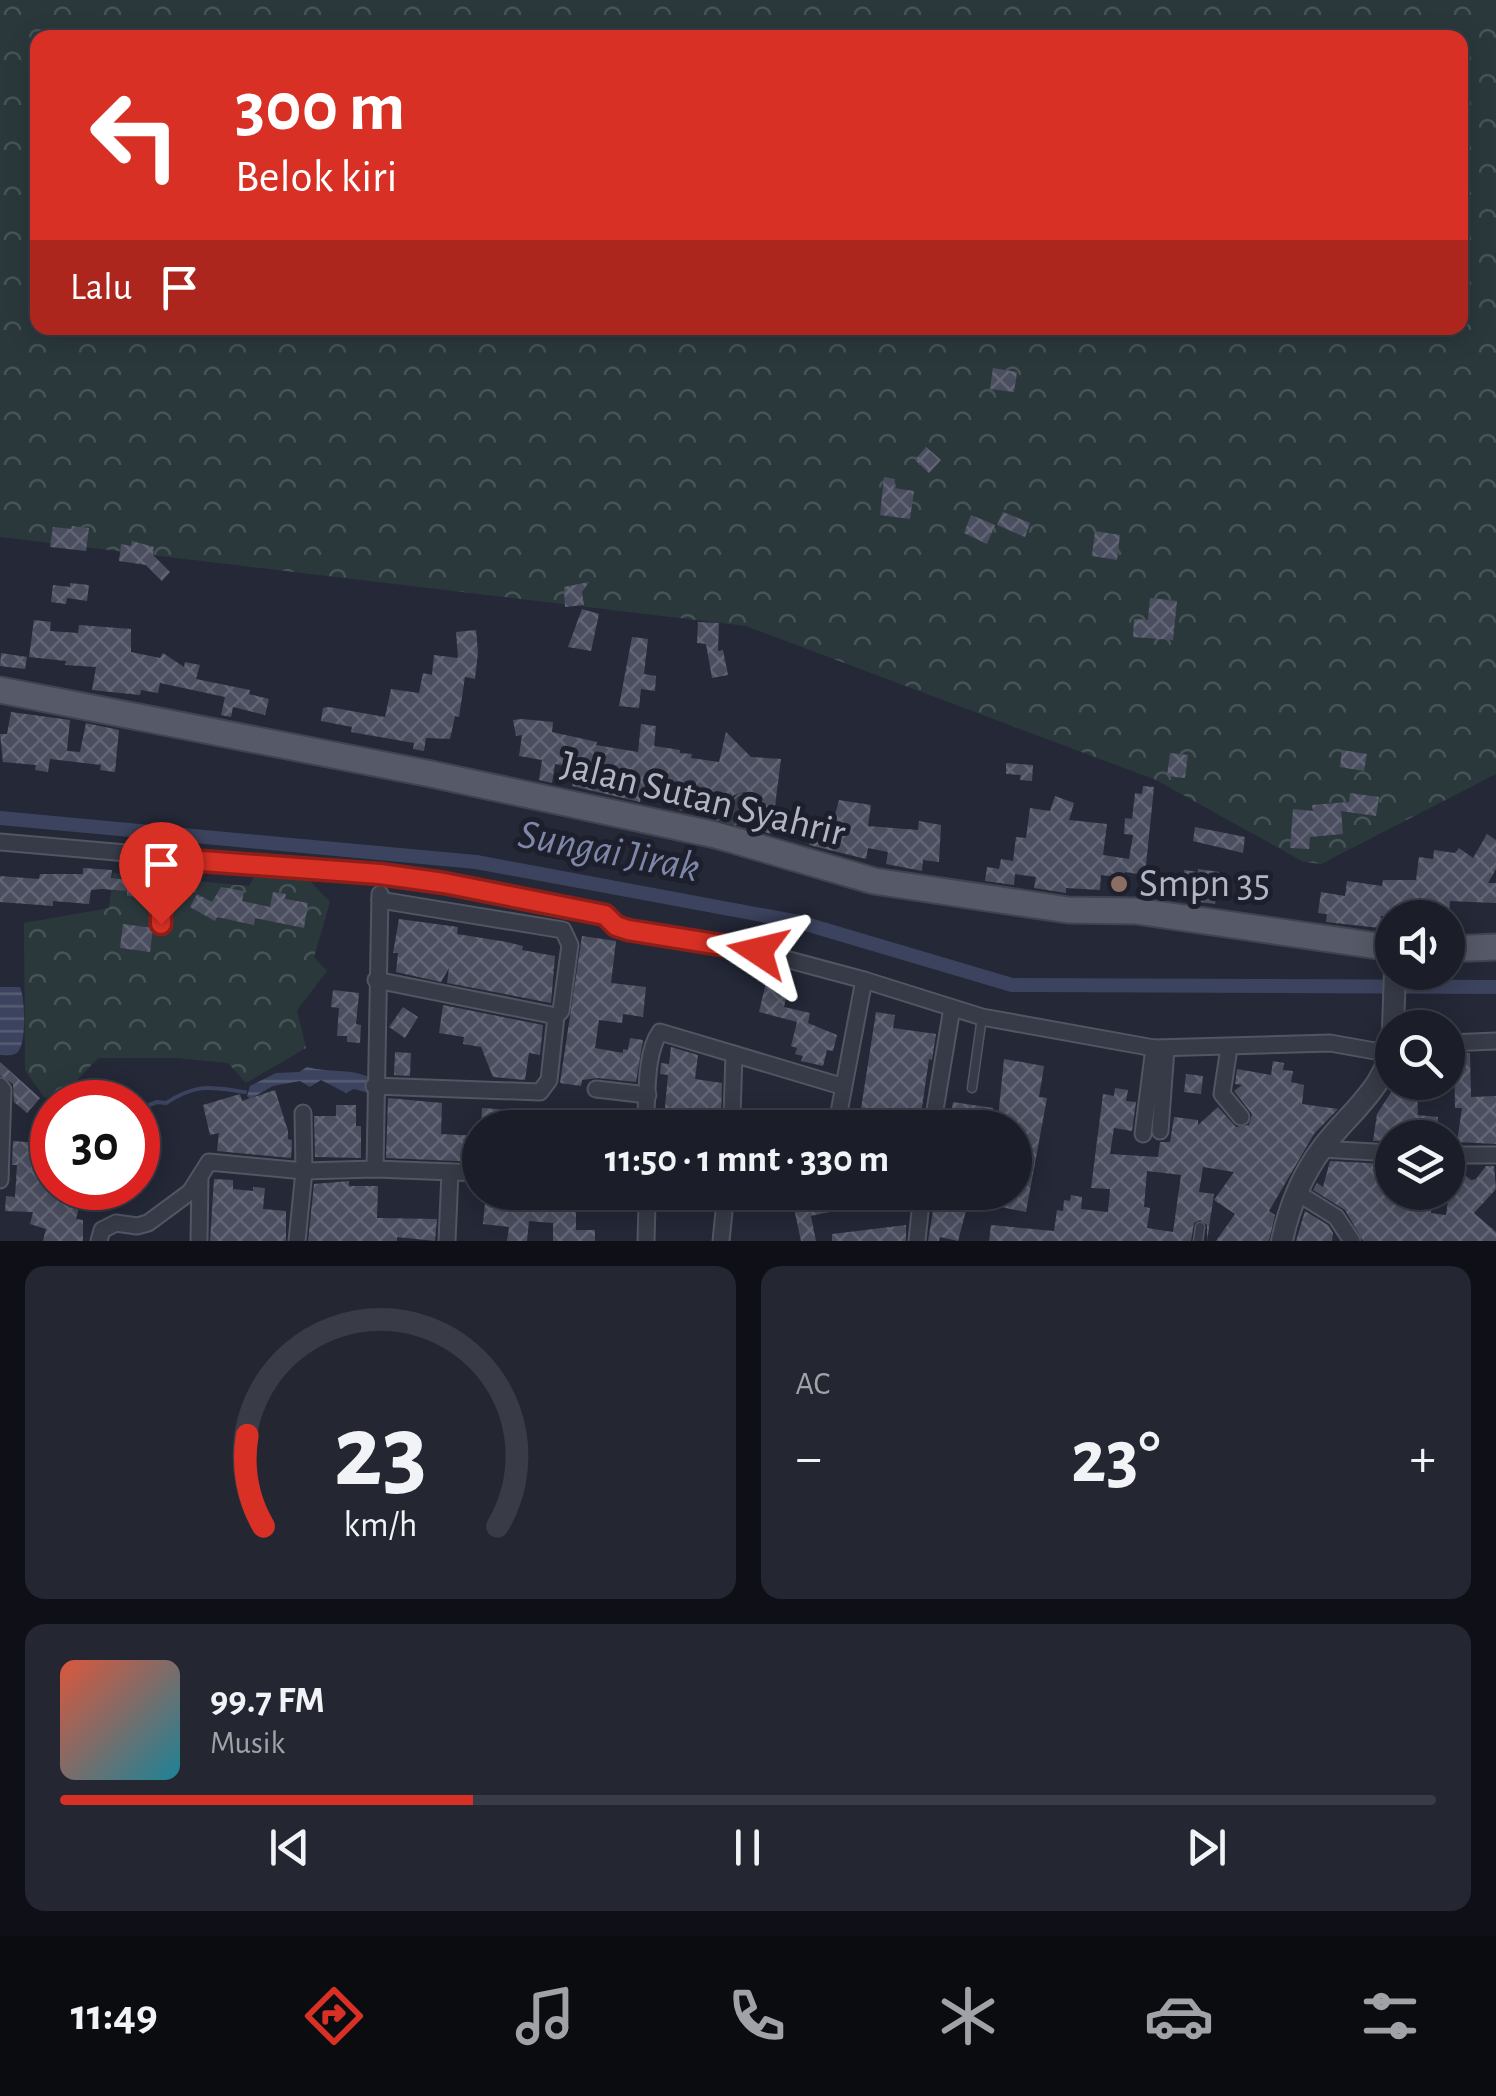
<!DOCTYPE html>
<html lang="id">
<meta charset="utf-8">
<style>
body{margin:0;font-family:"Alegreya Sans",sans-serif;background:#242731;color:#f1f3f6;height:100vh;display:flex;flex-direction:column;font-size:38px;white-space:nowrap}
*{box-sizing:border-box;margin:0}
p{font-size:32px;color:#a0a2a8}
.icon{flex:none;width:55px;height:55px;fill:none;stroke:currentColor;stroke-width:2;stroke-linecap:round;stroke-linejoin:round}
.map{position:relative;height:1241px;overflow:hidden}
.details{display:flex;flex-direction:column;gap:25px;padding:25px;background:#0f1017;flex:1}
.details>*{flex:none}
.banner{position:absolute;left:30px;top:30px;width:1438px;height:305px;border-radius:20px;box-shadow:0 5px 25px #0003,0 0 0 2px #393c46;background:#d93025;color:#fff;overflow:hidden}
.buttons{position:absolute;left:1375px;top:900px;display:grid;gap:20px}
.buttons a{display:grid;place-items:center;width:90px;height:90px;border-radius:50%;background:#1b1e29;box-shadow:0 5px 25px #0003,0 0 0 2px #393c46;font-size:50px}
.speed{position:absolute;left:30px;top:1080px;display:flex;gap:20px;font-size:50px;font-weight:700;text-align:center}
.speed>*{display:grid;place-content:center;width:130px;height:130px;border-radius:50%;background:#1b1e29;box-shadow:0 5px 25px #0003,0 0 0 2px #393c46;line-height:1}
.speed .limit{border:15px solid #d22;background:#fff;color:#111}
.pin{position:absolute;display:grid;place-items:center;width:85px;height:85px;color:#fff;margin:-102px -42px;border-radius:50% 50% 50% 0;rotate:-45deg;box-shadow:0 0 10px #0007}
.pin .icon{rotate:45deg}
.me{position:absolute;width:110px;margin:-55px;rotate:280deg;stroke-linejoin:round;filter:drop-shadow(0 0 8px #0008)}
.turn{display:flex;align-items:center;gap:35px;height:210px;padding:0 40px;font-size:45px}
.turn .icon{width:130px;height:130px;stroke-width:2.5}
.turn b{display:block;font-size:70px;line-height:85px}
.then{display:flex;align-items:center;height:95px;padding:0 40px;background:#0003;gap:20px;font-size:38px}
.big{font-size:75px;font-weight:600;line-height:1.1}
.details .card{flex:1;display:flex;flex-direction:column;justify-content:center;gap:15px;min-width:0;padding:0 35px;border-radius:20px;background:#242731}
.details .dial{align-items:center;gap:0}
.dial svg{height:260px;overflow:visible;fill:none;stroke:#393c46;stroke-width:7;stroke-linecap:round;text-anchor:middle}
.dial text{fill:#f1f3f6;stroke:none}
.song{display:flex;align-items:center;gap:30px}
.cover{width:120px;height:120px;border-radius:15px;background:linear-gradient(135deg,hsl(10 70% 55%),hsl(190 70% 35%))}
.played{height:10px;border-radius:5px;background:linear-gradient(90deg,#d93025 30%,#393c46 30%)}
.keys{display:flex;justify-content:space-around;direction:ltr}
.heat{display:flex;justify-content:space-between;align-items:center;font-size:55px;direction:ltr}
.details .tiles{flex:1;display:grid;gap:25px;grid-template-columns:1fr 1fr}
.card:last-child{grid-column:span 2}
.trip{position:absolute;left:462px;top:1110px;width:570px;height:100px;border-radius:50px;background:#1b1e29;box-shadow:0 5px 25px #0003,0 0 0 2px #393c46;font-weight:600;line-height:100px;text-align:center}
.tab-bar{display:flex;height:160px;justify-content:space-around;align-items:center;background:#0b0c10;color:#a0a2a8}
.tab-bar .icon{width:70px;height:70px}
.tab-bar .current{color:#d93025}
.tab-bar b{font-size:45px;color:#f1f3f6}
.map>svg:first-child{display:block}
</style>
<div class="map">
<svg width="1496" height="1241" viewBox="0 0 1496 1241">
<defs>
<pattern id="forest-crowns" width="20" height="18" patternUnits="userSpaceOnUse" patternTransform="scale(2.5)"><rect width="20" height="18" fill="#2a383c"/><path d="M2 6a3 3 0 1 1 6 0M12 15a3 3 0 1 1 6 0" fill="none" stroke="#465357"/></pattern>
<pattern id="water-rules" width="6" height="5" patternUnits="userSpaceOnUse" patternTransform="scale(2.5)"><rect width="6" height="5" fill="#3c435e"/><path d="M0 2.5h6" fill="none" stroke="#565c73"/></pattern>
<pattern id="building-cross-hatch" width="8" height="8" patternUnits="userSpaceOnUse" patternTransform="scale(2.5)"><rect width="8" height="8" fill="#4a4e5f"/><path d="M0 0l8 8M0 8l8-8" fill="none" stroke="#626574"/></pattern>
</defs>
<rect width="100%" height="100%" fill="#242837"/>
<g fill="url(#forest-crowns)" fill-rule="evenodd">
<path d="M0,0H1496V774L1321,864L1304,862L1156,780L746,626L0,537ZM38,38H1460V328H38Z"/>
<path d="M265,856L289,859L330,902L314,957L327,971L297,1010L306,1048L246,1083L228,1063L177,1058H98L61,1097H44L25,1070L24,923L109,908L113,873L249,886Z"/>
</g>
<g fill="url(#water-rules)">
<path d="M0,987H20C25,997 27,1045 17,1053C13,1056 5,1055 0,1055Z"/>
<path d="M307,1067C328,1073 349,1068 369,1077L372,1094L354,1089L346,1093L321,1080L310,1087L300,1081L273,1086L250,1099L247,1096L250,1086L276,1073L299,1072Z"/>
</g>
<g fill="none" stroke-linecap="round" stroke-linejoin="round">
<g stroke="#3c435e" stroke-width="4">
<path d="M50,1099L93,1102"/>
<path d="M138,1109L157,1102L166,1103C197,1083 210,1087 245,1092"/>
<path d="M52,1124L37,1121L33,1130L36,1137L52,1140"/>
</g>
<path stroke="#3c435e" stroke-width="14" d="M0,818L476,862L799,922L1012,985L1496,987"/>
</g>
<g fill="url(#building-cross-hatch)" fill-rule="evenodd">
<path d="M993,368L1017,372L1014,392L990,389Z"/>
<path d="M926,447L941,460L929,473L915,460Z"/>
<path d="M884,477L895,479L894,488L914,491L910,519L880,515Z"/>
<path d="M1003,512L1030,523L1025,537L997,525Z"/>
<path d="M971,515L995,525L987,544L964,533Z"/>
<path d="M72,526L89,528L86,551L50,547L53,527L71,529Z"/>
<path d="M1095,531L1120,535L1117,560L1092,556Z"/>
<path d="M132,541L154,547L153,555L170,572L162,581L146,565L119,561L121,544L131,546Z"/>
<path d="M589,582L582,592L584,605L565,607L564,587Z"/>
<path d="M70,583L89,585L87,601L67,598L66,604L51,602L53,585L70,587Z"/>
<path d="M1150,598L1177,601L1173,640L1133,637L1134,619L1148,620Z"/>
<path d="M582,609L599,614L591,651L568,647Z"/>
<path d="M34,620L51,622L50,631L78,633L79,625L131,629V652L160,658L163,653L184,667L185,662L200,665L196,679L250,690L249,694L269,699L265,715L233,707L231,717L221,715L225,697L160,683L158,693L141,690L140,695L92,690L96,667L65,665L66,661L29,657Z"/>
<path d="M698,622L719,623L718,651L723,650L728,675L712,678L706,644L697,643Z"/>
<path d="M476,630L478,652L475,679L465,677L459,717L455,716L450,739L426,738L424,751L413,749L414,743L351,732L352,727L321,721L323,708L329,707L385,717L391,689L419,693L423,673L432,675L434,655L458,658L456,632Z"/>
<path d="M632,637L648,639L644,674L656,676L655,691L641,689L639,708L619,706Z"/>
<path d="M1,653L27,657L25,669L0,666Z"/>
<path d="M11,712L70,720L67,751L80,752L86,723L119,730L115,772L100,770L101,765L50,759L48,772L35,770L36,765L3,762L0,734H7Z"/>
<path d="M522,719L553,722L552,732L597,742L596,745L638,752L641,724L656,726L654,746L680,750V753L692,754L691,758L719,762L726,732L751,757L781,759L772,830L770,834L741,822L753,804L745,792L734,795L722,810L691,786L688,812L673,809L674,799L665,798V792L642,789L640,802L572,786L575,768L555,764L552,783L539,780L542,760L519,756L522,735L516,736L513,720Z"/>
<path d="M1342,750L1367,754L1364,771L1340,767Z"/>
<path d="M1170,753L1188,755L1185,778L1167,776Z"/>
<path d="M1006,763L1033,765L1032,781L1020,780L1021,775L1006,774Z"/>
<path d="M1143,786L1154,787L1145,875L1125,872L1124,878L1101,875L1100,890L1066,888V893L1034,888L1036,877L1015,874L1014,885L985,881L987,867L999,869L1001,859L1013,861L1016,837L1026,838L1030,808L1050,811L1055,796L1074,803L1069,820L1107,824L1103,855L1129,859L1133,835L1124,834L1125,818L1132,819L1135,793L1142,794Z"/>
<path d="M1350,793L1379,797L1376,816L1341,811L1343,834L1310,837L1309,849L1290,848L1293,809L1313,811L1312,805L1349,802Z"/>
<path d="M839,800L871,805L868,826L918,830L919,821L941,825L939,862L923,860L922,871L886,864L888,852L868,848L866,859L809,845L813,823L832,826Z"/>
<path d="M1195,827L1245,837L1243,853L1193,841Z"/>
<path d="M1487,834L1496,840V869L1488,883H1496V903L1450,901L1449,918L1381,916L1380,928L1326,922L1327,914L1318,913L1321,892L1345,896L1347,881L1382,886L1383,880H1416L1419,857L1433,859L1434,850L1455,853L1459,848L1473,858Z"/>
<path d="M83,868L112,870L111,878L143,882L141,897L127,896V891L102,889L91,890L89,904L53,901V906L0,902V876L39,879L40,874H83Z"/>
<path d="M1198,869L1220,872L1215,904L1193,901L1195,890L1182,889L1184,870L1198,872Z"/>
<path d="M221,887L244,891L242,901L270,907L273,892L286,894L285,899L308,903L304,928L255,918L254,925L217,917L215,921L190,907L197,894L212,902Z"/>
<path d="M399,919L458,927L457,934L507,942L523,946L522,950L555,956L551,1003L447,983L449,968L441,982L396,972L398,953H393Z"/>
<path d="M123,924L153,928L150,952L120,948Z"/>
<path d="M582,936L616,941L611,983L646,987L643,1017L623,1014L622,1023L599,1020L595,1048L623,1053V1049L628,1050L630,1038L643,1040L636,1082L597,1078L582,1080L581,1086L560,1083Z"/>
<path d="M768,974L791,979L784,1007L810,1013L808,1023L837,1035L833,1051L827,1050L823,1066L801,1061L803,1056L795,1054L797,1048L791,1046L797,1022L759,1012Z"/>
<path d="M333,990L359,993L356,1024L361,1025L360,1043L347,1042V1036H337L339,1008L331,1007Z"/>
<path d="M443,1005L543,1025L540,1055L529,1053L525,1080L493,1077L481,1047L463,1044L464,1037L439,1033Z"/>
<path d="M403,1007L418,1017L405,1038L389,1027Z"/>
<path d="M876,1012L895,1015L893,1028L936,1034L932,1060L929,1059L919,1128H858Z"/>
<path d="M671,1047L698,1055L695,1079L722,1083L721,1116L725,1128H663L668,1075L660,1074L661,1063L669,1064Z"/>
<path d="M395,1052L411,1053L410,1076L394,1075Z"/>
<path d="M1470,1053L1471,1097L1496,1096V1144L1457,1142L1462,1108H1455L1454,1054Z"/>
<path d="M1004,1059L1044,1066L1039,1097L1047,1098L1026,1212L976,1202L975,1209L967,1207L958,1241L940,1237L939,1241H928L934,1205L933,1192H1015V1121L998,1118Z"/>
<path d="M1273,1061L1284,1063L1283,1070L1293,1071L1291,1082L1304,1085L1302,1104L1338,1109L1314,1134L1269,1211L1275,1215L1269,1241H1216L1235,1214L1214,1200L1234,1172L1203,1167L1199,1192L1214,1194L1207,1241V1225L1200,1220L1194,1223L1191,1241H989L991,1225L1054,1231L1057,1210L1063,1211L1064,1200L1070,1201L1071,1195L1082,1197L1081,1209L1108,1212L1110,1189L1091,1188L1103,1094L1114,1096L1115,1088L1128,1090L1126,1101L1136,1102L1132,1131L1114,1128L1110,1154L1158,1157L1160,1142H1170L1174,1117L1198,1120V1125L1218,1107L1236,1127L1249,1125L1252,1114L1234,1091L1242,1085L1235,1084L1237,1069L1271,1075ZM1147,1171L1181,1175L1173,1232L1147,1228L1150,1208L1144,1207Z"/>
<path d="M0,1062L40,1098L27,1113L14,1102L13,1084L0,1075Z"/>
<path d="M1186,1074L1203,1076L1201,1094L1184,1092Z"/>
<path d="M1417,1085L1418,1115L1438,1117L1437,1138L1373,1141L1377,1114L1395,1086Z"/>
<path d="M275,1090L288,1131V1139L292,1140L291,1158L217,1151L219,1133L210,1135L203,1105L240,1094L242,1101Z"/>
<path d="M388,1098L442,1103L441,1134L480,1136V1162L386,1158Z"/>
<path d="M953,1102L993,1108L989,1128H949Z"/>
<path d="M336,1105H356V1126H361V1158L315,1157L314,1116H336Z"/>
<path d="M482,1108L538,1112V1128H481Z"/>
<path d="M13,1141L52,1144V1173L48,1180L52,1188L65,1192L61,1198L80,1204L76,1219L83,1220V1241H43L46,1229L30,1224L33,1212L5,1211L6,1196L15,1197L17,1165H12Z"/>
<path d="M1330,1161L1389,1164L1386,1195L1432,1192L1431,1213L1446,1215L1453,1166L1471,1180L1476,1179L1486,1166H1494L1496,1189L1474,1213L1496,1232V1241H1363L1345,1210L1313,1190L1317,1183L1323,1187Z"/>
<path d="M214,1179L233,1180V1189L253,1191V1187L265,1188L263,1209L286,1211V1241H210Z"/>
<path d="M349,1181V1186H378L377,1218L437,1219L435,1241L397,1237V1241H308L314,1184Z"/>
<path d="M486,1192L576,1196V1230H595V1241H553V1223L529,1221L527,1241H507L509,1227L483,1224Z"/>
<path d="M831,1192H903L900,1212H829L811,1216L816,1241H801L793,1204L831,1196Z"/>
<path d="M1305,1211L1328,1225L1333,1233L1332,1241H1296Z"/>
<path d="M906,1225V1241H832V1234Z"/>
</g>
<g fill="none" stroke-linecap="round" stroke-linejoin="round">
<g stroke="#525562" stroke-width="11">
<g id="service">
<path d="M161,858V924"/>
<path d="M972,1088L982,1017"/>
<path d="M1198,1241L1200,1227"/>
</g>
</g>
<g stroke="#525562" stroke-width="19">
<g id="minor">
<path d="M716,835L742,803"/>
<path d="M0,842L379,875L444,883L605,915L616,926L629,930L737,946L864,980L982,1017L1154,1048L1330,1043L1392,1054"/>
<path d="M376,980L556,1016L561,1011L570,945L563,930L380,900"/>
<path d="M1448,1043L1496,1041"/>
<path d="M1229,1048L1222,1094L1241,1117"/>
<path d="M734,1054L732,1116L738,1125L755,1128"/>
<path d="M0,1086L3,1090L0,1180"/>
<path d="M374,1086L540,1092L549,1080L556,1016"/>
<path d="M596,1089L648,1095"/>
<path d="M645,1128C648,1100 644,1055 660,1032L841,1086"/>
<path d="M836,1128L864,980"/>
<path d="M932,1128L952,1008"/>
<path d="M1160,1131L1166,1049"/>
<path d="M1143,1134L1154,1048"/>
<path d="M1321,1149L1392,1153"/>
<path d="M1448,1155H1496"/>
<path d="M375,1169L380,894"/>
<path d="M1296,1192L1336,1217L1352,1241"/>
<path d="M99,1241L102,1230L116,1223L137,1226L148,1223L190,1192L209,1162L304,1171L375,1169L480,1173"/>
<path d="M199,1241L200,1177"/>
<path d="M297,1241L304,1171L303,1113"/>
<path d="M447,1241L450,1172"/>
<path d="M646,1241L647,1205"/>
<path d="M721,1241L726,1192"/>
<path d="M917,1241L922,1192"/>
</g>
</g>
<g stroke="#525562" stroke-width="24">
<g id="tertiary">
<path d="M1393,1028L1395,972"/>
<path d="M1282,1241C1289,1207 1302,1175 1323,1147C1350,1111 1391,1085 1392,1036"/>
</g>
</g>
<g stroke="#414450" stroke-width="29">
<g id="primary">
<path d="M0,690L431,774L716,835L874,881L1068,910L1136,911L1392,948"/>
<path d="M1448,949L1496,947"/>
</g>
</g>
<use href="#service" stroke="#373b47" stroke-width="8"/>
<use href="#minor" stroke="#373b47" stroke-width="15"/>
<use href="#tertiary" stroke="#373b47" stroke-width="20"/>
<use href="#primary" stroke="#565967" stroke-width="25"/>
</g>
<g fill="none" stroke-linecap="round" stroke-linejoin="round">
<g stroke="#8d1f18" stroke-width="25">
<path id="route" d="M161,924V858L380,874L444,883L605,915L616,926L628,930L758,951"/>
</g>
<use href="#route" stroke="#d93025" stroke-width="18"/>
</g>
<circle fill="#8d6e63" stroke="#1d202c" stroke-width="4" cx="1119" cy="884" r="10"/>
<g text-anchor="middle" dominant-baseline="central" stroke-width="10" stroke-linejoin="round" paint-order="stroke">
<g font-size="40" fill="#b2b5c3" stroke="#1d202c">
<text transform="translate(703 799) rotate(14)">Jalan Sutan Syahrir</text>
</g>
<g font-size="40" fill="#b2b5c3" stroke="#1d202c" text-anchor="start">
<text x="1139" y="884">Smpn 35</text>
</g>
<g font-size="42" font-style="italic" fill="#7e87a8" stroke="#1d202c">
<text transform="translate(609 851) rotate(11)">Sungai Jirak</text>
</g>
</g>
</svg>
<div class="buttons">
<a><svg class="icon" aria-label="sound" viewBox="0 0 24 24"><path d="M4 9h4l5-4v14l-5-4H4zM17 9q2 3 0 6"/></svg></a>
<a><svg class="icon" aria-label="search" viewBox="0 0 24 24"><circle cx="10" cy="10" r="6"/><path d="M15 15l6 6"/></svg></a>
<a><svg class="icon" aria-label="layers" viewBox="0 0 24 24"><path d="M12 4l9 5-9 5-9-5zM3 14l9 5 9-5"/></svg></a>
</div>
<div class="speed"><div class="limit">30</div></div>
<div class="pin" style="left:161px;top:924px;background:#d93025"><svg class="icon" aria-label="arrive" viewBox="0 0 24 24"><path d="M6 21V4h12l-3 4 3 4H6"/></svg></div>
<svg class="me" style="left:758px;top:951px" viewBox="-20 -20 40 40"><path d="M0-17L14 15 0 8-14 15z" fill="#d93025" stroke="#fff" stroke-width="4"/></svg>
<div class="trip">11:50 · 1 mnt · 330 m</div>
<div class="banner">
<div class="turn"><svg class="icon" aria-label="left" viewBox="0 0 24 24"><path d="M17 20v-9H6M10 6l-5 5 5 5"/></svg><div><b>300 m</b>Belok kiri</div></div>
<div class="then">Lalu<svg class="icon" aria-label="arrive" viewBox="0 0 24 24"><path d="M6 21V4h12l-3 4 3 4H6"/></svg></div>
</div>
</div>
<section class="details">
<div class="tiles">
<div class="card dial"><svg viewBox="0 0 100 80">
<path d="M14 69A42 42 0 1 1 86 69"/>
<path d="M14 69A42 42 0 0 1 9 41" stroke="#d93025"/>
<text x="50" y="56" font-size="32" font-weight="700">23</text>
<text x="50" y="72" font-size="11">km/h</text>
</svg></div>
<div class="card"><p>AC</p>
<div class="heat"><a>−</a><b class="big">23°</b><a>+</a></div>
</div>
<div class="card">
<div class="song"><i class="cover"></i><div><b>99.7 FM</b><p>Musik</p></div></div>
<div class="played"></div>
<div class="keys"><svg class="icon" aria-label="previous" viewBox="0 0 24 24"><path d="M18 5L8 12l10 7zM5 5v14"/></svg><svg class="icon" aria-label="pause" viewBox="0 0 24 24"><path d="M8 5v14M16 5v14"/></svg><svg class="icon" aria-label="next" viewBox="0 0 24 24"><path d="M6 5l10 7-10 7zM19 5v14"/></svg></div>
</div>
</div>
</section>
<nav class="tab-bar">
<b>11:49</b>
<svg class="icon current" aria-label="directions" viewBox="0 0 24 24"><path d="M12 3l9 9-9 9-9-9zM9 14v-3h6M13 9l2 2-2 2"/></svg>
<svg class="icon" aria-label="music" viewBox="0 0 24 24"><path d="M9 18V5l10-2v13"/><circle cx="6" cy="18" r="3"/><circle cx="16" cy="16" r="3"/></svg>
<svg class="icon" aria-label="phone" viewBox="0 0 24 24"><path d="M5 4h4l2 5-3 2q2 4 5 5l2-3 5 2v4C11 20 4 13 5 4z"/></svg>
<svg class="icon" aria-label="climate" viewBox="0 0 24 24"><path d="M12 3v18M4 7l16 10M4 17L20 7"/></svg>
<svg class="icon" aria-label="car" viewBox="0 0 24 24"><path d="M5 17H2v-5l4-1 3-4h7l3 4 3 1v5h-3M9 17h6M6 11h13"/><circle cx="7" cy="17" r="2"/><circle cx="17" cy="17" r="2"/></svg>
<svg class="icon" aria-label="filters" viewBox="0 0 24 24"><path d="M4 7h16M4 17h16"/><circle cx="9" cy="7" r="2"/><circle cx="15" cy="17" r="2"/></svg>
</nav>
